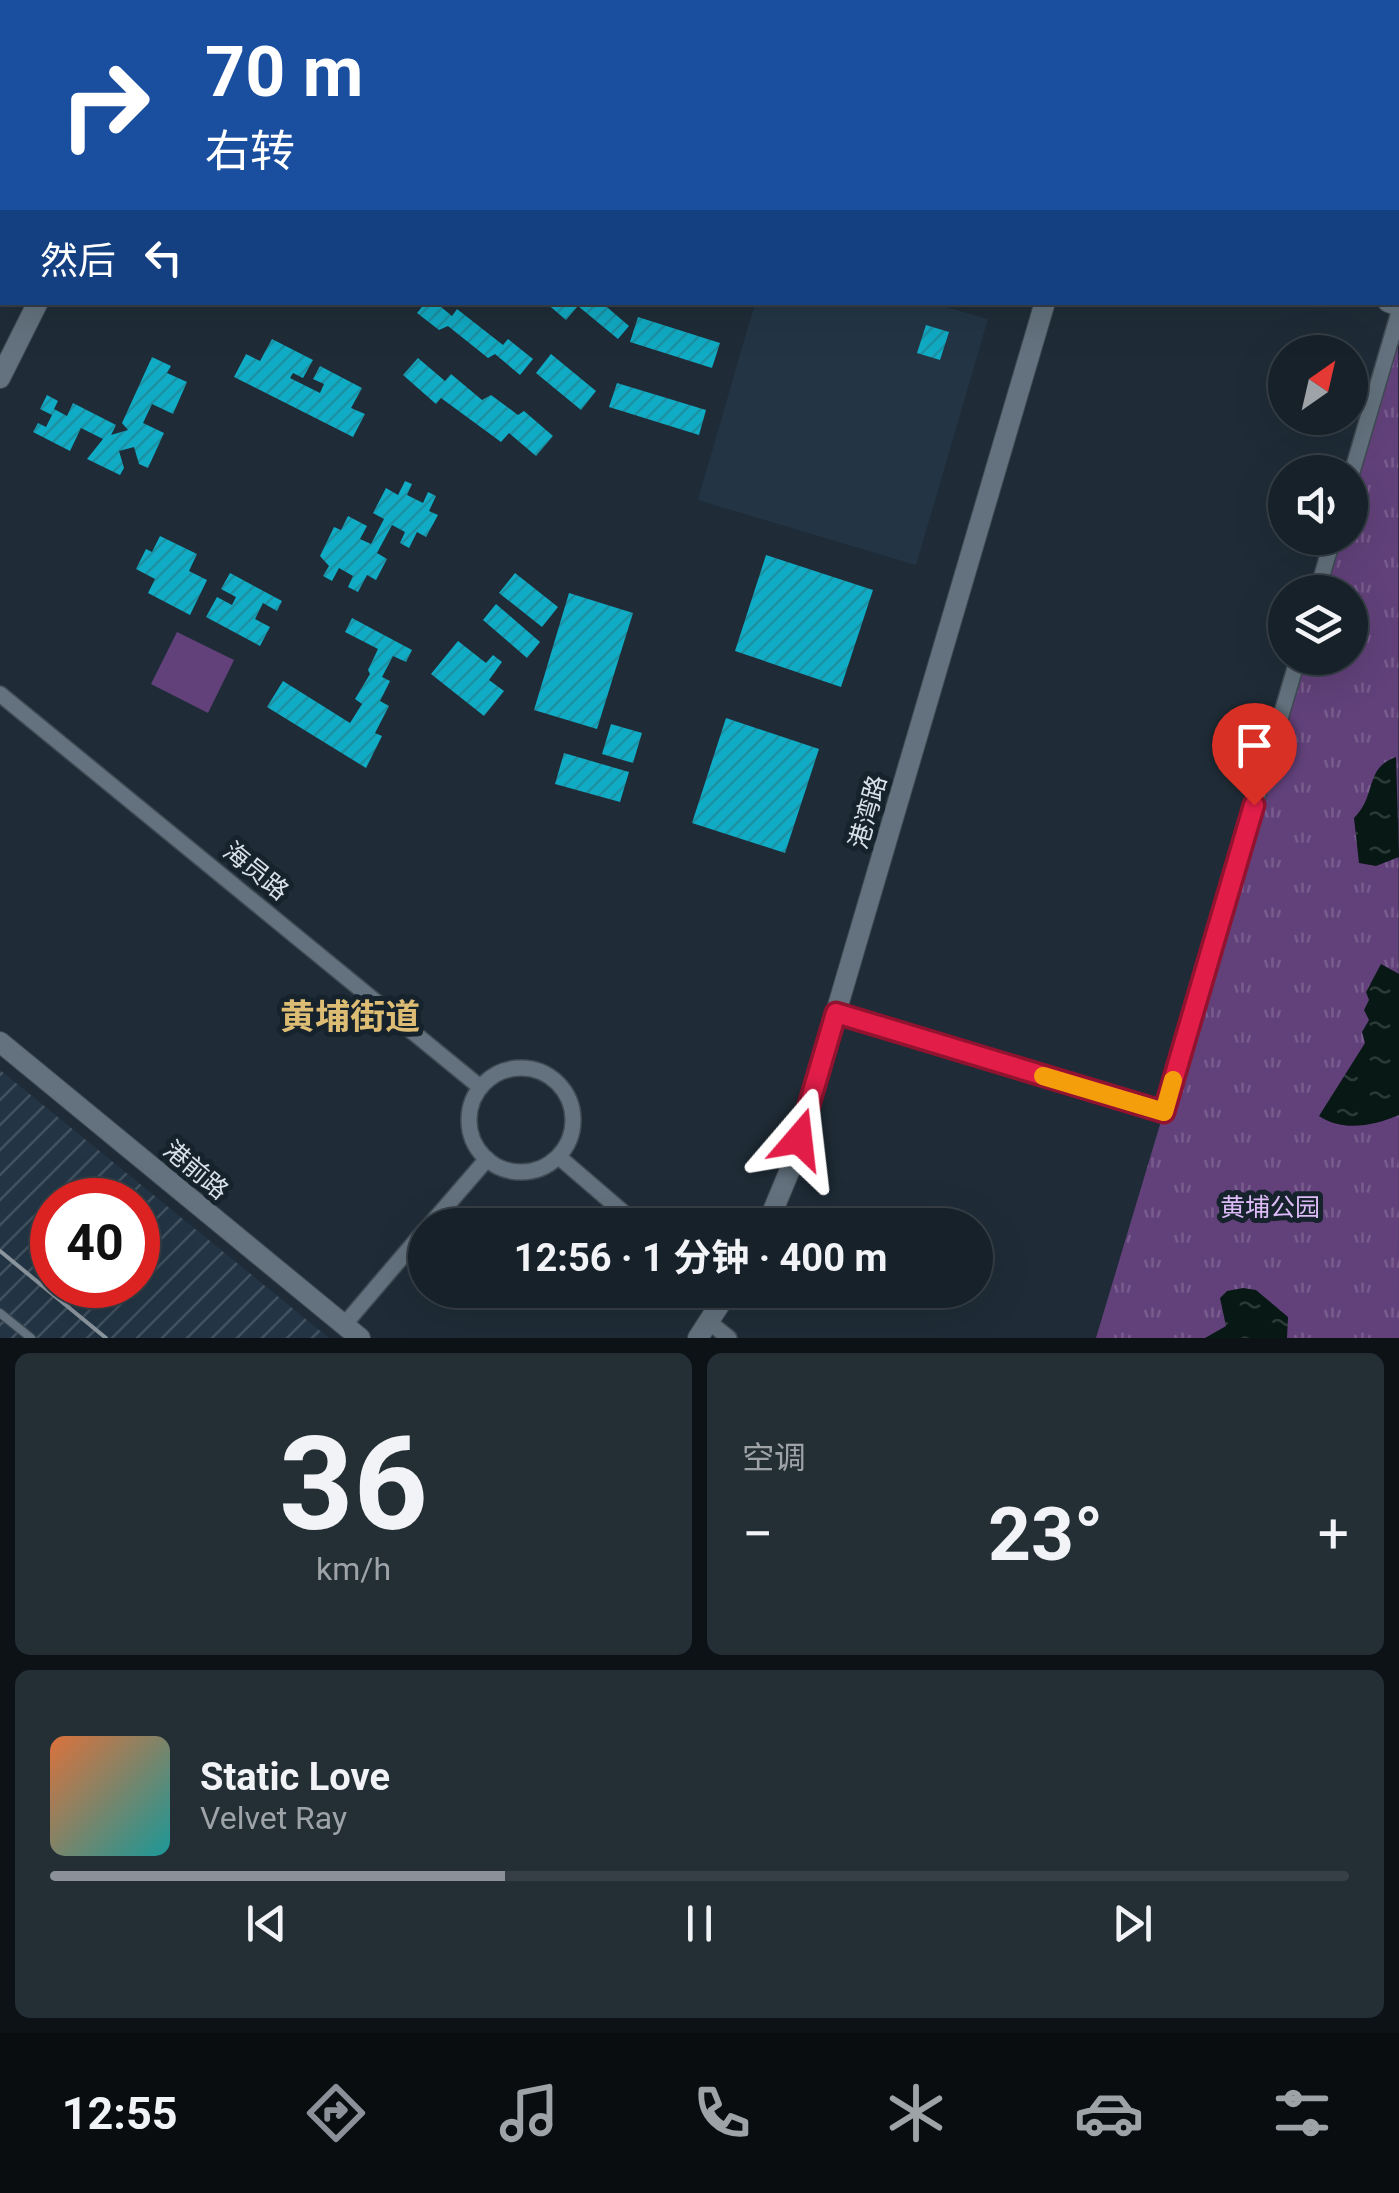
<!DOCTYPE html>
<html lang="zh">
<meta charset="utf-8">
<style>
body{margin:0;font-family:Roboto,"Noto Sans SC",sans-serif;background:#242e35;color:#f1f3f6;height:100vh;display:flex;flex-direction:column;font-size:38px;white-space:nowrap}
*{box-sizing:border-box;margin:0}
p{font-size:32px;color:#9ea3a8}
.icon{flex:none;width:55px;height:55px;fill:none;stroke:currentColor;stroke-width:2;stroke-linecap:round;stroke-linejoin:round}
.map{position:relative;height:1338px;overflow:hidden}
.panel{display:flex;flex-direction:column;gap:15px;padding:15px;background:#0d1217;flex:1}
.panel>*{flex:none}
.top-card{position:absolute;left:0px;top:0px;width:1400px;height:305px;box-shadow:0 10px 40px #0002,0 0 0 2px #363e46;background:#1a4fa0;color:#fff;overflow:hidden}
.needle{width:65px;rotate:34deg}
.controls{position:absolute;left:1268px;top:335px;display:grid;gap:20px}
.controls a{display:grid;place-items:center;width:100px;height:100px;border-radius:50%;background:#172129;box-shadow:0 10px 40px #0002,0 0 0 2px #363e46;font-size:50px}
.speed{position:absolute;left:30px;top:1178px;display:flex;gap:20px;font-size:50px;font-weight:700;text-align:center}
.speed>*{display:grid;place-content:center;width:130px;height:130px;border-radius:50%;background:#172129;box-shadow:0 10px 40px #0002,0 0 0 2px #363e46;line-height:1}
.speed .limit{border:15px solid #d22;background:#fff;color:#111}
.pin{position:absolute;display:grid;place-items:center;width:85px;height:85px;color:#fff;margin:-102px -42px;border-radius:50% 50% 50% 0;rotate:-45deg;box-shadow:0 0 10px #0007}
.pin .icon{rotate:45deg}
.me{position:absolute;width:110px;margin:-55px;rotate:17deg;stroke-linejoin:round;filter:drop-shadow(0 0 8px #0008)}
.turn{display:flex;align-items:center;gap:35px;height:210px;padding:0 40px;font-size:45px}
.turn .icon{width:130px;height:130px;stroke-width:2.5}
.turn b{display:block;font-size:70px;line-height:85px}
.then{display:flex;align-items:center;height:95px;padding:0 40px;background:#0003;gap:20px;font-size:38px}
.big{font-size:75px;font-weight:700;line-height:1.1}
.panel .tile{flex:1;display:flex;flex-direction:column;justify-content:center;gap:15px;min-width:0;padding:0 35px;border-radius:15px;background:#242e35}
.panel .dial{align-items:center;gap:0}
.dial b{font-size:130px;line-height:1}
.song{display:flex;align-items:center;gap:30px}
.cover{width:120px;height:120px;border-radius:15px;background:linear-gradient(135deg,hsl(20 70% 55%),hsl(180 70% 35%))}
.played{height:10px;border-radius:5px;background:linear-gradient(90deg,#8c9099 35%,#363e46 35%)}
.keys{display:flex;justify-content:space-around;direction:ltr}
.heat{display:flex;justify-content:space-between;align-items:center;font-size:55px;direction:ltr}
.panel .tiles{flex:1;display:grid;gap:15px;grid-template-columns:1fr 1fr}
.tile:last-child{grid-column:span 2}
.trip{position:absolute;left:408px;top:1208px;width:585px;height:100px;border-radius:50px;background:#172129;box-shadow:0 10px 40px #0002,0 0 0 2px #363e46;font-weight:700;line-height:100px;text-align:center}
.tabs{display:flex;height:160px;justify-content:space-around;align-items:center;background:#090d10;color:#9ea3a8}
.tabs .icon{width:70px;height:70px}
.tabs .current{color:#8c9099}
.tabs b{font-size:45px;color:#f1f3f6}
.map>svg:first-child{display:block}
</style>
<div class="map">
<svg width="1399" height="1338" viewBox="0 0 1399 1338">
<defs>
<pattern id="industrial-furrows" width="10" height="10" patternUnits="userSpaceOnUse" patternTransform="scale(2.5)"><rect width="10" height="10" fill="#233545"/><path d="M-1 1l2-2M0 10L10 0M9 11l2-2" fill="none" stroke="#425260"/></pattern>
<pattern id="grass-tufts" width="24" height="20" patternUnits="userSpaceOnUse" patternTransform="scale(2.5)"><rect width="24" height="20" fill="#62417a"/><path d="M3 7l-1-3M5 7V3M7 7l1-3M15 17l-1-3M17 17v-4M19 17l1-3" fill="none" stroke="#785c8d"/></pattern>
<pattern id="water-ripples" width="26" height="14" patternUnits="userSpaceOnUse" patternTransform="scale(2.5)"><rect width="26" height="14" fill="#071815"/><path d="M2 4q2-2 4 0t4 0M15 11q2-2 4 0t4 0" fill="none" stroke="#2b3937"/></pattern>
<pattern id="building-hatch" width="6" height="6" patternUnits="userSpaceOnUse" patternTransform="scale(2.5)"><rect width="6" height="6" fill="#10abc4"/><path d="M-1 1l2-2M0 6l6-6M5 7l2-2" fill="none" stroke="#1c91a4"/></pattern>
</defs>
<rect width="100%" height="100%" fill="#1f2c37"/>
<path fill="#233545" d="M755,303H932L988,319L916,565L698,500Z"/>
<path fill="url(#industrial-furrows)" fill-rule="evenodd" d="M0,1070L329,1338H0ZM52,1200H138V1285H52Z"/>
<path fill="url(#grass-tufts)" d="M1398,332L1399,1338H1096L1300,658H1350V592H1320L1336,538H1350V491Z"/>
<path fill="#62417a" d="M177,632L234,660L208,713L151,684Z"/>
<g fill="url(#water-ripples)">
<path d="M1396,757L1399,857L1376,866L1359,863L1354,818C1377,796 1364,768 1396,757Z"/>
<path d="M1381,964L1399,974V1115C1373,1126 1343,1132 1319,1116L1365,1043L1362,1032L1369,1020L1364,1010L1369,1000L1366,992Z"/>
<path d="M1243,1288L1256,1290L1288,1317L1287,1338H1205L1226,1326L1220,1298L1227,1291Z"/>
</g>
<g fill="url(#building-hatch)">
<path d="M426,302H435L452,316L457,309L503,345L508,339L533,359L520,375L495,354L488,358L448,326L439,330L417,313Z"/>
<path d="M545,302H601L629,326L618,339L578,306L566,320Z"/>
<path d="M638,317L720,343L712,368L630,342Z"/>
<path d="M926,325L949,332L940,360L917,353Z"/>
<path d="M272,339L313,360L303,378L293,373L290,378L320,393L324,384L313,379L320,366L362,388L351,408L365,414L353,437L234,377L246,354L260,361Z"/>
<path d="M551,354L596,391L581,410L536,373Z"/>
<path d="M152,357L171,366L167,373L187,382L173,414L152,404L143,423L164,433L148,468L139,464L134,447L119,451L124,468L120,475L87,459L103,439L81,428L70,451L33,432L38,423L46,427L52,415L40,409L47,395L58,401L54,409L67,416L73,403L116,425L111,435L128,430L122,423Z"/>
<path d="M418,358L445,381L451,374L482,400L491,395L518,415L524,411L553,436L536,456L509,433L501,442L441,398L436,404L403,375Z"/>
<path d="M617,383L706,410L699,435L609,407Z"/>
<path d="M405,481L412,484L407,495L423,503L428,492L436,496L429,511L438,515L426,537L417,532L409,548L400,543L405,532L392,525L377,553L387,559L376,580L367,575L358,592L348,587L353,576L339,568L332,581L323,576L329,566L320,556L334,527L341,530L348,516L367,526L360,539L371,544L384,519L373,513L386,488L398,495Z"/>
<path d="M160,536L197,554L189,571L207,580L190,615L148,593L155,579L136,569L146,549L152,552Z"/>
<path d="M766,555L873,590L841,687L735,651Z"/>
<path d="M230,573L282,601L277,611L263,603L255,619L270,627L260,646L206,617L217,597L232,605L236,597L221,589Z"/>
<path d="M515,573L558,607L542,627L499,593Z"/>
<path d="M569,593L633,613L597,729L534,710Z"/>
<path d="M496,604L540,642L527,658L483,620Z"/>
<path d="M352,618L412,650L406,662L393,656L382,677L390,681L380,701L389,706L375,733L382,736L366,768L267,707L283,681L350,723L362,704L355,699L370,674L368,670L378,649L345,632Z"/>
<path d="M458,641L486,663L493,655L502,662L489,680L504,691L484,716L431,674Z"/>
<path d="M726,718L819,749L785,853L692,823Z"/>
<path d="M611,724L642,733L633,763L602,754Z"/>
<path d="M564,753L629,772L620,802L555,784Z"/>
</g>
<g fill="none" stroke-linecap="round" stroke-linejoin="round">
<g stroke="#3f4a53" stroke-width="10">
<path id="lane" d="M0,1313L31,1338"/>
</g>
<g stroke="#3f4a53" stroke-width="18">
<g id="street">
<path d="M1350,479L1399,312"/>
<path d="M1317,592L1333,538"/>
<path d="M0,694L480,1087"/>
<path d="M836,1013L1164,1112L1298,658"/>
<circle cx="521" cy="1120" r="52"/>
<path d="M559,1157L638,1225"/>
<path d="M430,1225L487,1159"/>
<path d="M708,1321L729,1338"/>
<path d="M344,1325L425,1230"/>
</g>
</g>
<g stroke="#3f4a53" stroke-width="22">
<g id="secondary">
<path d="M628,0L632,2"/>
<path d="M787,0L791,2"/>
<path d="M186,2L187,0"/>
<path d="M1123,2L1124,0"/>
<path d="M1137,2L1138,0"/>
<path d="M1398,213H1399"/>
<path d="M1388,302L1399,306"/>
<path d="M0,378L38,302"/>
<path d="M0,1042L360,1338"/>
<path d="M767,1225L789,1172L1045,302"/>
<path d="M698,1338L729,1290"/>
</g>
</g>
<g stroke="#3f4a53" stroke-width="30">
<g id="highway">
<path d="M666,0L669,2"/>
<path d="M741,0L745,2"/>
<path d="M1398,238H1399"/>
<path d="M1398,282L1399,283"/>
</g>
</g>
<use href="#lane" stroke="#63727e" stroke-width="8"/>
<use href="#street" stroke="#63727e" stroke-width="15"/>
<use href="#secondary" stroke="#63727e" stroke-width="20"/>
<use href="#highway" stroke="#8c96ed" stroke-width="28"/>
<path stroke="#8d97a0" stroke-width="4" d="M0,1251L106,1338"/>
</g>
<g fill="none" stroke-linecap="round" stroke-linejoin="round">
<g stroke="#92132f" stroke-width="25">
<path id="route" d="M799,1139L836,1013L1164,1112L1254,805"/>
</g>
<use href="#route" stroke="#e11d48" stroke-width="18"/>
<path stroke="#f59e0b" stroke-width="18" d="M1043,1076L1164,1112L1173,1080"/>
</g>
<g text-anchor="middle" dominant-baseline="central" stroke-width="10" stroke-linejoin="round" paint-order="stroke">
<g font-size="25" fill="#dae2e9" stroke="#16222c">
<text transform="translate(868 812) rotate(-74)">港湾路</text>
<text transform="translate(256 871) rotate(39)">海员路</text>
<text transform="translate(196 1170) rotate(40)">港前路</text>
</g>
<g font-size="25" fill="#dcbbf6" stroke="#16222c">
<text x="1270" y="1207">黄埔公园</text>
</g>
<g font-size="35" font-weight="bold" fill="#ddbc73" stroke="#16222c">
<text x="350" y="1017">黄埔街道</text>
</g>
</g>
</svg>
<div class="controls">
<a><svg class="needle" viewBox="-14 -14 28 28"><path d="M0-13l5 13h-10z" fill="#e53935"/><path d="M0 13l5-13h-10z" fill="#9ea3a8"/></svg></a>
<a><svg class="icon" aria-label="sound" viewBox="0 0 24 24"><path d="M4 9h4l5-4v14l-5-4H4zM17 9q2 3 0 6"/></svg></a>
<a><svg class="icon" aria-label="layers" viewBox="0 0 24 24"><path d="M12 4l9 5-9 5-9-5zM3 14l9 5 9-5"/></svg></a>
</div>
<div class="speed"><div class="limit">40</div></div>
<div class="pin" style="left:1254px;top:805px;background:#d93025"><svg class="icon" aria-label="arrive" viewBox="0 0 24 24"><path d="M6 21V4h12l-3 4 3 4H6"/></svg></div>
<svg class="me" style="left:799px;top:1139px" viewBox="-20 -20 40 40"><path d="M0-17L14 15 0 8-14 15z" fill="#e11d48" stroke="#fff" stroke-width="4"/></svg>
<div class="trip">12:56 · 1 分钟 · 400 m</div>
<div class="top-card">
<div class="turn"><svg class="icon" aria-label="right" viewBox="0 0 24 24"><path d="M7 20v-9h11M14 6l5 5-5 5"/></svg><div><b>70 m</b>右转</div></div>
<div class="then">然后<svg class="icon" aria-label="left" viewBox="0 0 24 24"><path d="M17 20v-9H6M10 6l-5 5 5 5"/></svg></div>
</div>
</div>
<section class="panel">
<div class="tiles">
<div class="tile dial"><b>36</b><p>km/h</p></div>
<div class="tile"><p>空调</p>
<div class="heat"><a>−</a><b class="big">23°</b><a>+</a></div>
</div>
<div class="tile">
<div class="song"><i class="cover"></i><div><b>Static Love</b><p>Velvet Ray</p></div></div>
<div class="played"></div>
<div class="keys"><svg class="icon" aria-label="previous" viewBox="0 0 24 24"><path d="M18 5L8 12l10 7zM5 5v14"/></svg><svg class="icon" aria-label="pause" viewBox="0 0 24 24"><path d="M8 5v14M16 5v14"/></svg><svg class="icon" aria-label="next" viewBox="0 0 24 24"><path d="M6 5l10 7-10 7zM19 5v14"/></svg></div>
</div>
</div>
</section>
<nav class="tabs">
<b>12:55</b>
<svg class="icon current" aria-label="directions" viewBox="0 0 24 24"><path d="M12 3l9 9-9 9-9-9zM9 14v-3h6M13 9l2 2-2 2"/></svg>
<svg class="icon" aria-label="music" viewBox="0 0 24 24"><path d="M9 18V5l10-2v13"/><circle cx="6" cy="18" r="3"/><circle cx="16" cy="16" r="3"/></svg>
<svg class="icon" aria-label="phone" viewBox="0 0 24 24"><path d="M5 4h4l2 5-3 2q2 4 5 5l2-3 5 2v4C11 20 4 13 5 4z"/></svg>
<svg class="icon" aria-label="climate" viewBox="0 0 24 24"><path d="M12 3v18M4 7l16 10M4 17L20 7"/></svg>
<svg class="icon" aria-label="car" viewBox="0 0 24 24"><path d="M5 17H2v-5l4-1 3-4h7l3 4 3 1v5h-3M9 17h6M6 11h13"/><circle cx="7" cy="17" r="2"/><circle cx="17" cy="17" r="2"/></svg>
<svg class="icon" aria-label="filters" viewBox="0 0 24 24"><path d="M4 7h16M4 17h16"/><circle cx="9" cy="7" r="2"/><circle cx="15" cy="17" r="2"/></svg>
</nav>
